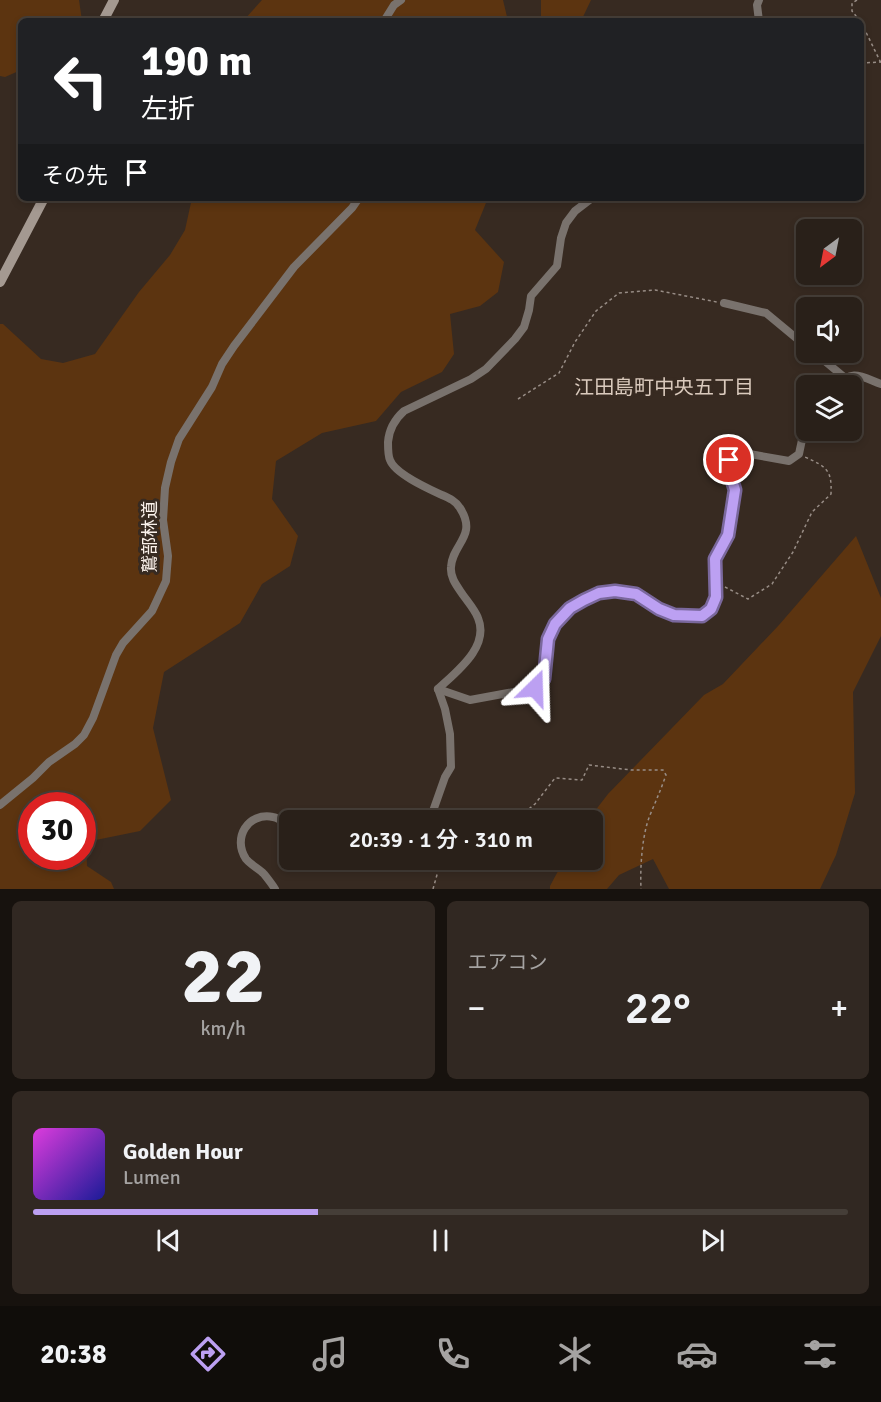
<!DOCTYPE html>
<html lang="ja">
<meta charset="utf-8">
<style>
body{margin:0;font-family:Signika,"Noto Sans JP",sans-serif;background:#312822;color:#f1f3f6;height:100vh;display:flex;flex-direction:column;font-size:22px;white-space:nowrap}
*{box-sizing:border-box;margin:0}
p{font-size:20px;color:#a5a3a2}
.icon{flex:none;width:33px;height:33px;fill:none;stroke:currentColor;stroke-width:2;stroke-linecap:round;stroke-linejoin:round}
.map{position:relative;height:889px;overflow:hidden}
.side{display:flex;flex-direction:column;gap:12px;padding:12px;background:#17120e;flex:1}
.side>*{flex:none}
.hud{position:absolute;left:18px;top:18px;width:846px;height:183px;border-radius:9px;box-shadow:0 3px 9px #0003,0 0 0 2px #453e38;background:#202124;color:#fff;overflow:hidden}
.needle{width:39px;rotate:212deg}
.fabs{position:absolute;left:796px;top:219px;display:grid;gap:12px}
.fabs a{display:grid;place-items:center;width:66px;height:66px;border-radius:9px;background:#292019;box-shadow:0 3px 9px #0003,0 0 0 2px #453e38;font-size:30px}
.speed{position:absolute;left:18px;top:792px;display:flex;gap:12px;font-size:30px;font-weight:700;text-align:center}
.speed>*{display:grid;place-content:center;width:78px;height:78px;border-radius:50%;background:#292019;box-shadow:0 3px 9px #0003,0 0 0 2px #453e38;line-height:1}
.speed .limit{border:9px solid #d22;background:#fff;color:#111}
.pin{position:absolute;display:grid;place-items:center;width:51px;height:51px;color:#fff;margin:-26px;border:3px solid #fff;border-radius:50%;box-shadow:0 2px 6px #0007}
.me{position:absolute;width:66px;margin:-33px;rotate:22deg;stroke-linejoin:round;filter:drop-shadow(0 0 4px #0008)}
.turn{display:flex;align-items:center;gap:21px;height:126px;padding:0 24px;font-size:27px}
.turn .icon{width:78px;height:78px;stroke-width:2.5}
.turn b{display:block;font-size:42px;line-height:51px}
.then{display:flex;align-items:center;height:57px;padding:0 24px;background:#0003;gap:12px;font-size:22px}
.big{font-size:45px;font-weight:600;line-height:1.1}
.side .card{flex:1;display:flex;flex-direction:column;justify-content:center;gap:9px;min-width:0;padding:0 21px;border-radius:9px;background:#312822}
.side .dial{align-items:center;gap:0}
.dial b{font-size:78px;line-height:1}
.song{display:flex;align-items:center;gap:18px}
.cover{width:72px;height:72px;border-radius:9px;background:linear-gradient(135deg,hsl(300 70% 55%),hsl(240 70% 35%))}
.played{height:6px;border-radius:3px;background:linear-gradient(90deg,#bca0f2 35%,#453e38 35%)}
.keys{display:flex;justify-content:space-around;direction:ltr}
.heat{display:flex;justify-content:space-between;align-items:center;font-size:33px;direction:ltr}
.side .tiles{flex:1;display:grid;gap:12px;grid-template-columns:1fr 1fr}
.card:last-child{grid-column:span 2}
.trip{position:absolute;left:279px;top:810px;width:324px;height:60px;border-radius:9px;background:#292019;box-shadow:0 3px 9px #0003,0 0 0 2px #453e38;font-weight:600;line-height:60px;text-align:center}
.tabs{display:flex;height:96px;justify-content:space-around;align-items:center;background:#100d0a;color:#a5a3a2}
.tabs .icon{width:42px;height:42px}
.tabs .current{color:#bca0f2}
.tabs b{font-size:27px;color:#f1f3f6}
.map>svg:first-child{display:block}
</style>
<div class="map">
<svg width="881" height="889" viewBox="0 0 881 889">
<rect width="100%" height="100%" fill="#372a21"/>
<g fill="#5c3410" fill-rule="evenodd">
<path d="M0,0H79L82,21H21V70L5,77L0,76Z"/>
<path d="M262,0H503L508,21H243Z"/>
<path d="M541,0H591L581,21H541Z"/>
<path d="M192,198H488L475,230L504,262L498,292L480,306L450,314L454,354L442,372L401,392L376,421L322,433L276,461L272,499L298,536L290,566L262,584L240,623L164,672L153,728L171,800L140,831L86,842L87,866L111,882L114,889H0V324H3L41,359L63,363L95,354L139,292L170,255L185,230ZM32,806H82V856H32Z"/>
<path d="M856,536L881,598V636L853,692L855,793L836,855L820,889H669L653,859L619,875L607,889H550V886L564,860H592V820H588L608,794L704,695L723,684L779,625Z"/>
</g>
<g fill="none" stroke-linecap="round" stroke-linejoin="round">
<g stroke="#988d86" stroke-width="1.5" stroke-dasharray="3 3" stroke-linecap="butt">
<path d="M857,0L852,3V11L860,21"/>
<path d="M861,22L881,63"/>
<path d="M861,63L881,62"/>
<path d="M518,399L559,373L575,342L596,311L619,293L655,290L717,302"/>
<path d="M725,587L748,599L772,584L793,552L812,512L831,494C832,470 827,467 805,457"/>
<path d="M440,813L477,820"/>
<path d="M515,820L535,804L555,778L582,780L589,765L631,770H663L666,775C661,789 656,801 650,815C642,835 640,867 641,889"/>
<path d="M433,889L440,864"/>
</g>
<g stroke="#79726d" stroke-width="8">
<path d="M759,0L757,5L759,21"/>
<path d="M384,21L394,5L401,0"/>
<path d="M724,303L766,313L807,347"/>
<path d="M814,352L844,377"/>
<path d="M835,386C853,369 860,376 881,384"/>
<path d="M438,689C456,672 490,647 478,618C475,610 468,602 463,595C457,586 450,578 451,567C452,544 478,536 460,508C456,501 449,498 442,495C429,489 395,474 390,460C388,456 388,448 388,442C389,429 394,420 404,411L471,379L486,369L515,339L524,327L529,310L531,296L557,266L561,238L566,223L575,211L592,198"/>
<path d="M438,689L470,700L535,688L544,679L548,639L555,624L570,608L599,593L615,591L636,594L659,609L674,615L702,616L711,609L716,597L715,559L728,535L735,490L728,467L729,461L736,454L744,453L789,461L799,454L807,416"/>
<path d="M0,805L33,778L49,762L75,744L84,735L93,718L116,655L123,643L152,611L166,581L168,556L163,520L165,488L171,462L179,439L212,387L222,364L234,346L294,267L352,208L359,198"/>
<path d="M416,820L433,811L445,777L451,767L450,734L445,709L438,689"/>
<path d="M275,889C272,884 268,879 264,874C259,869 251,865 246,859C232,838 248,812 273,817C279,818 285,823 290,826"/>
</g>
<g stroke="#a49991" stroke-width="10">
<path d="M103,21L114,0"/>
<path d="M0,282L44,198"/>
</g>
</g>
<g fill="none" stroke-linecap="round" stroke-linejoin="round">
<g stroke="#7a689d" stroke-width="15">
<path id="route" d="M535,688L544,679L548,639L555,624L570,608L584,600L599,593L615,591L636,594L659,609L674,615L702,616L711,609L716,597L715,559L728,535L735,490L728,467L729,460"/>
</g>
<use href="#route" stroke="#bca0f2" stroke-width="10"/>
</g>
<g text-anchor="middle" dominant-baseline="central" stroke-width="6" stroke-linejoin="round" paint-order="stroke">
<g font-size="18" fill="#faf1eb" stroke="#372a21">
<text transform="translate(150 537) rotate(-90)">鷲部林道</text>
</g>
<g font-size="20" fill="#dacabd" stroke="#372a21">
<text x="664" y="387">江田島町中央五丁目</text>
</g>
</g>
</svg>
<div class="fabs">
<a><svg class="needle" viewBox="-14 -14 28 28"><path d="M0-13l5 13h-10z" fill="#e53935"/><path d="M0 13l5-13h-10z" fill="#a5a3a2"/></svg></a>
<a><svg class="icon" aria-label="sound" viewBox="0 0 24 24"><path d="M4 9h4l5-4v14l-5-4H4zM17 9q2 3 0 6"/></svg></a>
<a><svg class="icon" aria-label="layers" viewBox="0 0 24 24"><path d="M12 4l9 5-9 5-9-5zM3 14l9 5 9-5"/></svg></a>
</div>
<div class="speed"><div class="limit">30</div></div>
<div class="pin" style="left:729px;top:460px;background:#d93025"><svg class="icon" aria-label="arrive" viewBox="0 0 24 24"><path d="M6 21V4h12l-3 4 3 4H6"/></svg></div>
<svg class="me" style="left:535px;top:688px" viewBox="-20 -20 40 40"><path d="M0-17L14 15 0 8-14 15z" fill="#bca0f2" stroke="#fff" stroke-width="4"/></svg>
<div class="trip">20:39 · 1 分 · 310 m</div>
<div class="hud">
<div class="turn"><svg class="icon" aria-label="left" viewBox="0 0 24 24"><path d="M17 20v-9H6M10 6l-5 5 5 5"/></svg><div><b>190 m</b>左折</div></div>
<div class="then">その先<svg class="icon" aria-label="arrive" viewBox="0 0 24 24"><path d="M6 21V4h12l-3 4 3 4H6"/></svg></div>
</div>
</div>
<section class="side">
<div class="tiles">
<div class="card dial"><b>22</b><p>km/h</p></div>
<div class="card"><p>エアコン</p>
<div class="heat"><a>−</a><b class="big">22°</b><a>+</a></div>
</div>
<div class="card">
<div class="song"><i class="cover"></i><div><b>Golden Hour</b><p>Lumen</p></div></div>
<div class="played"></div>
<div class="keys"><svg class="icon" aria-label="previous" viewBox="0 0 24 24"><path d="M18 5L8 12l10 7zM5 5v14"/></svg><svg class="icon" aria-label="pause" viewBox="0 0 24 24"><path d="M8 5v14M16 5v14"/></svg><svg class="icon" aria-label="next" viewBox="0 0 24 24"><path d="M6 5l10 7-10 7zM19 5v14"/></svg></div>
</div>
</div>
</section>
<nav class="tabs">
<b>20:38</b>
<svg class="icon current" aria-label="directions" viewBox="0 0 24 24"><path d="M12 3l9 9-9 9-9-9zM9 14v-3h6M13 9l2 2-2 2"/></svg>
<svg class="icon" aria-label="music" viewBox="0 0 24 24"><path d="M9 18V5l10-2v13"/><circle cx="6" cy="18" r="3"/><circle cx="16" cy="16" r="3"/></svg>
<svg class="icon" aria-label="phone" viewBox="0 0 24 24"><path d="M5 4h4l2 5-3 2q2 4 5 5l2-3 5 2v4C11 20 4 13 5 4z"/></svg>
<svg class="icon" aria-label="climate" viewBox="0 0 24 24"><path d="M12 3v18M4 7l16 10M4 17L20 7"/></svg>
<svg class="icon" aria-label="car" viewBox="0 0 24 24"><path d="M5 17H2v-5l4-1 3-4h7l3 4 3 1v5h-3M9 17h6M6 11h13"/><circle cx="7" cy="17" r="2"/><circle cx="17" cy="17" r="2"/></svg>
<svg class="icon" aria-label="filters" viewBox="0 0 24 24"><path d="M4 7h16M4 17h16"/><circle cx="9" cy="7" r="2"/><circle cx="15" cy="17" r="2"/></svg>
</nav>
